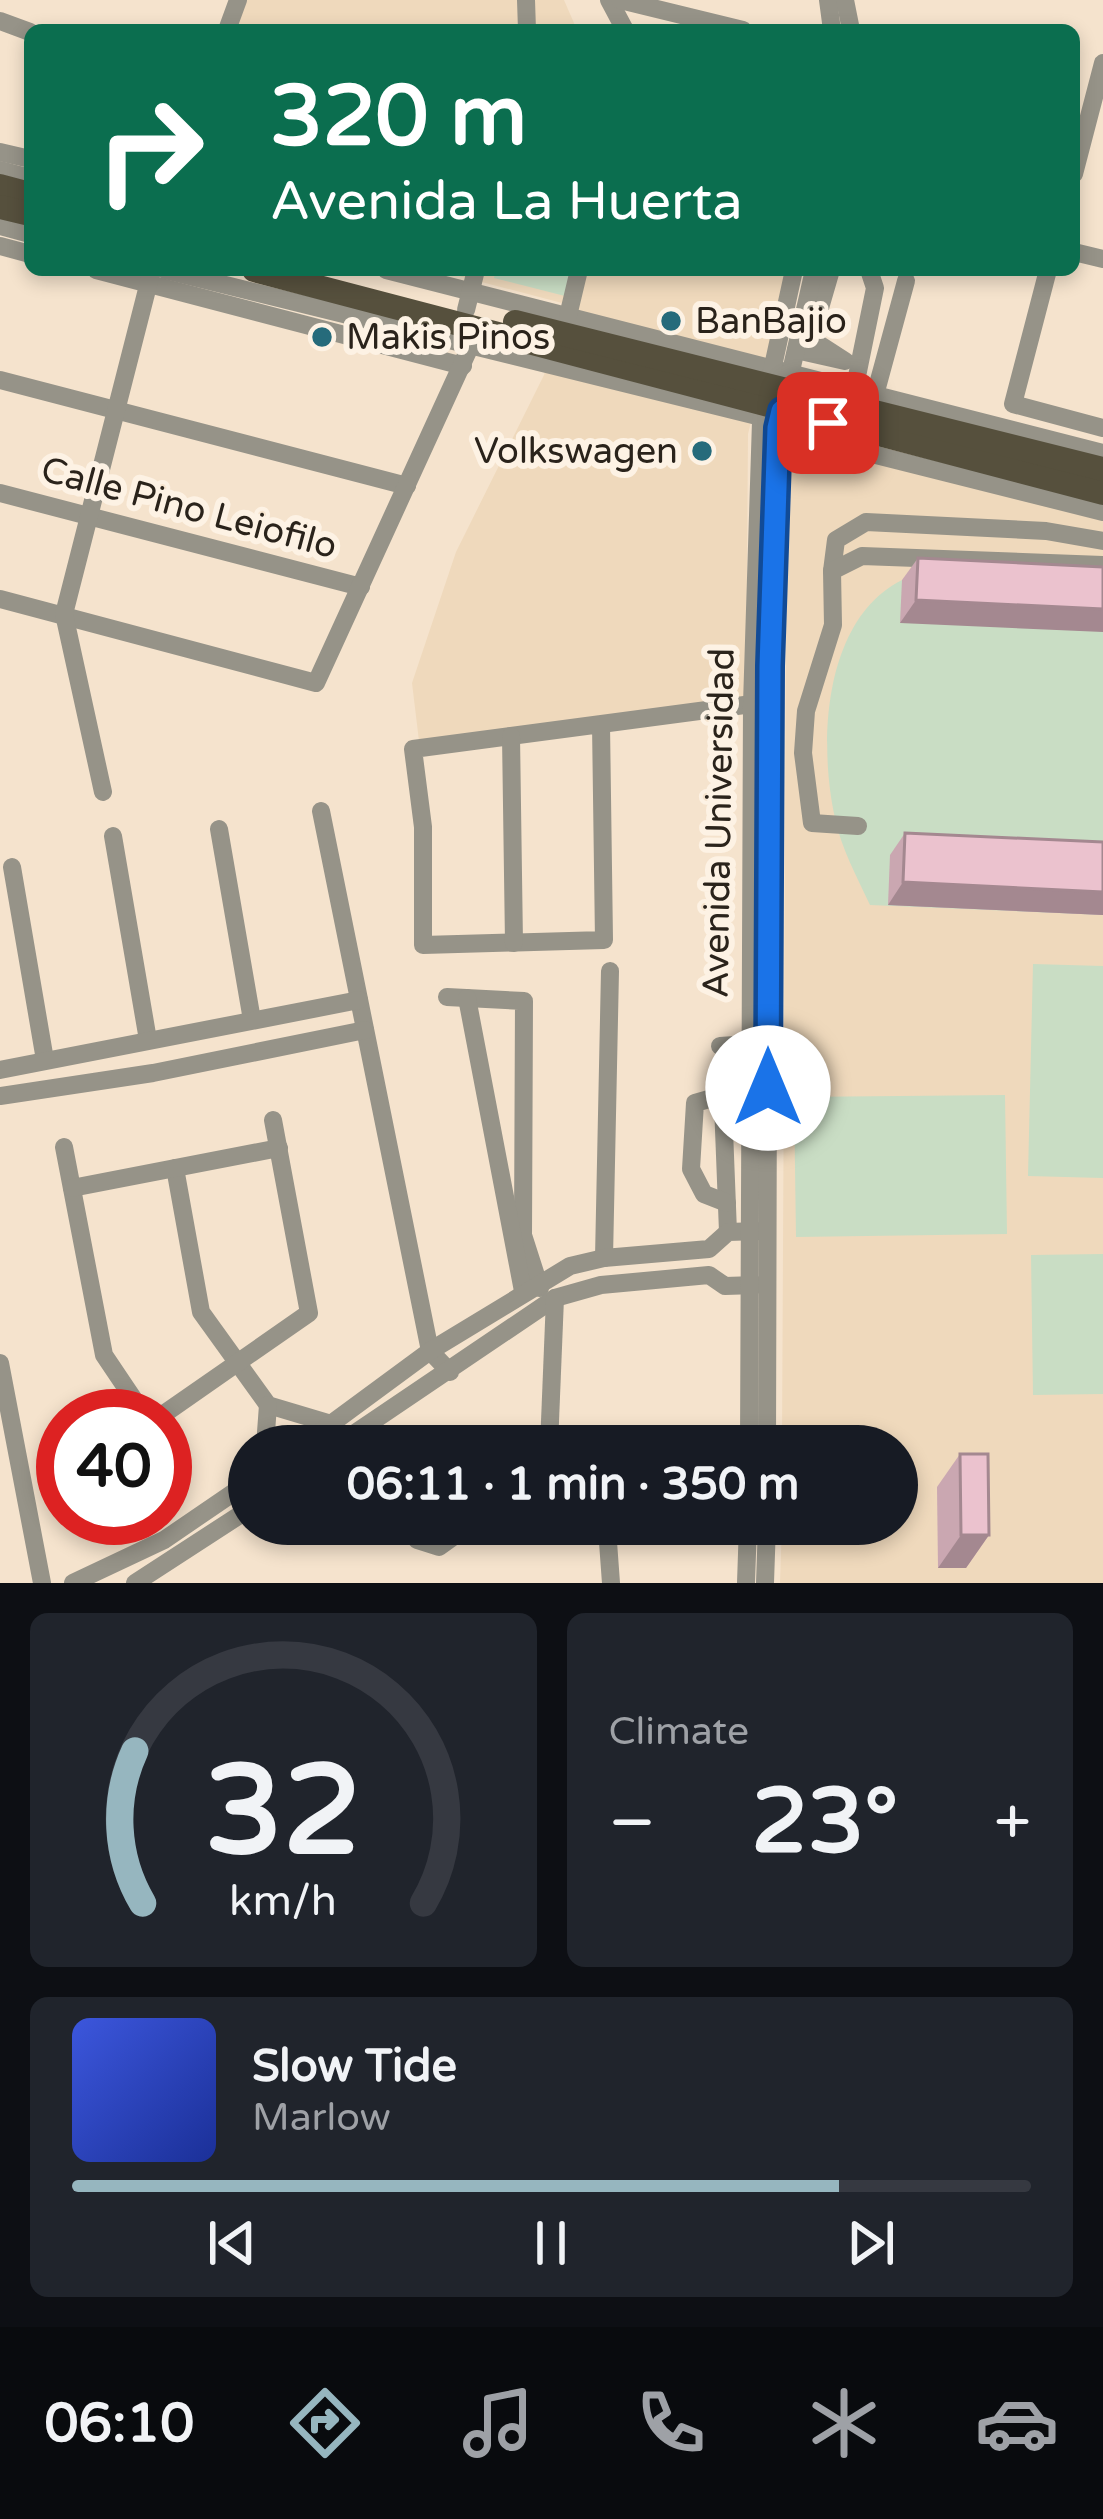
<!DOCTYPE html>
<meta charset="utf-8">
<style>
body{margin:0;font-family:"Varela Round",sans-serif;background:#20242c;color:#f1f3f6;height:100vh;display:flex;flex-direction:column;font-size:45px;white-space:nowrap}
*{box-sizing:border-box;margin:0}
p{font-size:39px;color:#9ea1a6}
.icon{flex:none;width:66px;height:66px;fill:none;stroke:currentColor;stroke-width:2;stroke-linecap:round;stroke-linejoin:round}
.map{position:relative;height:1583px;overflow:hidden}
.panel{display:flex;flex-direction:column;gap:30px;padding:30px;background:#0d0f14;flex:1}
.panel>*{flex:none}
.banner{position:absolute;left:24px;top:24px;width:1056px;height:252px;border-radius:18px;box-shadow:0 6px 18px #0003;background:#0b6e4f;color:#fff;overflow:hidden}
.speed{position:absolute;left:36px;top:1389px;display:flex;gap:24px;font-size:60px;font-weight:700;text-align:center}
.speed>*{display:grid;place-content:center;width:156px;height:156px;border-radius:50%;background:#171b24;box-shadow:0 6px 18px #0003;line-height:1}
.speed .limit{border:18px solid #d22;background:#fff;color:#111}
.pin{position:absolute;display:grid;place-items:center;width:102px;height:102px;color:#fff;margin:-51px;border-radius:24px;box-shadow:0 6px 18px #0006}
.me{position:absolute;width:132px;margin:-66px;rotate:0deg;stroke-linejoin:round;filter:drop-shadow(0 0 9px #0008)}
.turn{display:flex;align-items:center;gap:42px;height:252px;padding:0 48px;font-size:54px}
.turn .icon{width:156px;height:156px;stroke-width:2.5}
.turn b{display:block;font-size:84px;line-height:102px}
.big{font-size:90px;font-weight:700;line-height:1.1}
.panel .tile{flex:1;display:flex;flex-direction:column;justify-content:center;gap:18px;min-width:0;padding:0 42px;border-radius:18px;background:#20242c}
.panel .dial{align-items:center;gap:0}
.dial svg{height:312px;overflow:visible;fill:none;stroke:#363941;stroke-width:7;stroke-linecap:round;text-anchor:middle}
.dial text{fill:#f1f3f6;stroke:none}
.song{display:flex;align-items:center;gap:36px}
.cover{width:144px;height:144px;border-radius:18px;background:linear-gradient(135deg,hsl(230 70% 55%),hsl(230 70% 35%))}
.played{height:12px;border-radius:6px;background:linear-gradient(90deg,#96b6bf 80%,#363941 80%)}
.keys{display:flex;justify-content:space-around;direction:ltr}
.heat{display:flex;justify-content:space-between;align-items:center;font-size:66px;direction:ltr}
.panel .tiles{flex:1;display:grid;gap:30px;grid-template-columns:1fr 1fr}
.tile:last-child{grid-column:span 2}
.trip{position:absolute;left:228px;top:1425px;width:690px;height:120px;border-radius:60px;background:#171b24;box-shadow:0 6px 18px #0003;font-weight:700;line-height:120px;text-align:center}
.menu{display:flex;height:192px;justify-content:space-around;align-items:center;background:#090b0e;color:#9ea1a6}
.menu .icon{width:84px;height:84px}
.menu .on{color:#96b6bf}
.menu b{font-size:54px;color:#f1f3f6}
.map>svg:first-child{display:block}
</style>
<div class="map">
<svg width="1103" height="1583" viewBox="0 0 1103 1583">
<rect width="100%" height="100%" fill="#f5e3cd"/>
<g fill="#efd9bc">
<path d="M244,0H564L577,30H234Z"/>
<path d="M436,270H788L748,434L746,698L419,741L412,683L456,552L544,375L562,303Z"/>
<path d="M807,446L1103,520V1583H780L782,1524H897V1446H782L787,466Z"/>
</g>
<g fill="#c9ddc4">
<path d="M496,270H571L565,296L494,278Z"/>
<path d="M902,580L1103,590V915L870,905C857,877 841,848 835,818C818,742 824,619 902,580Z"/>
<path d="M1033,964L1103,966V1178L1028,1176Z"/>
<path d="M1005,1095L1007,1234L796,1237L794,1097Z"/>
<path d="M1103,1254V1394L1033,1395L1031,1255Z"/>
</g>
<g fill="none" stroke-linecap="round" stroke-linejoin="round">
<g stroke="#969388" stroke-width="18">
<path d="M526,0L527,30"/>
<path d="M609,0L625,30"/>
<path d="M620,0L743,30"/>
<path d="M828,0L832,30"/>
<path d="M845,0L851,30"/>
<path d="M0,21L30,32"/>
<path d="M227,30L238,0"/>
<path d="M0,152L30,159"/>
<path d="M0,170L30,178"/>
<path d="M1074,174L1103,63"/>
<path d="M0,226L30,234"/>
<path d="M0,246L30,254"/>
<path d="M1074,252L1103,259"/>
<path d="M96,270L463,366"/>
<path d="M165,270L761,417L856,450L1103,512"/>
<path d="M386,270L1103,453"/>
<path d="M1048,270L1013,404L1103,428"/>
<path d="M466,310L476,270"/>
<path d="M568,316L579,270"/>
<path d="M796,350L845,361L811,339L831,270"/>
<path d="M0,380L407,486"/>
<path d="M854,391L875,288L869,270"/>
<path d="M875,395L906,281"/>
<path d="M0,493L361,587"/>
<path d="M832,571L836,540L866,522L1046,531L1103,541"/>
<path d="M0,599L316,683L474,338"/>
<path d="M601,724L604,940L423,945V827L413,749C526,734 639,719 752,704"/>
<path d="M511,736L514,943"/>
<path d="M103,792L64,614L152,270"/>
<path d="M321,811L430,1351L450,1372"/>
<path d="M858,826L812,823L803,753L806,711L833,625L832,571L862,556L1103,565"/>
<path d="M219,829L252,1020"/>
<path d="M113,836L148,1040"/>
<path d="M12,867L45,1060"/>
<path d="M447,997L524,1001L523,1235L540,1288"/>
<path d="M467,998L523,1291"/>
<path d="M720,1046L750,1044"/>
<path d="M0,1070L359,1000"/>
<path d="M722,1079L728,1232"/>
<path d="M723,1095L695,1103L691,1169L704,1194L727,1203"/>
<path d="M0,1096L153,1073L365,1030"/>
<path d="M64,1147L104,1355L145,1416"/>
<path d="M175,1168L201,1312L268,1405L335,1425"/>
<path d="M72,1188L279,1148"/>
<path d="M604,1258L610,971"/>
<path d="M0,1363L42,1583"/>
<path d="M161,1416L309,1313L273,1120"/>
<path d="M551,1438H726"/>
<path d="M265,1446L268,1405"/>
<path d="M301,1446L430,1351L570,1266L604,1258L709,1249L728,1232L760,1231"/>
<path d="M336,1446L555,1298L601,1285L709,1275L725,1286L756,1285"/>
<path d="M549,1446L555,1298"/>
<path d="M749,1446L752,704L761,421L794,270"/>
<path d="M767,1446L769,666L778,428L814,270"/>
<path d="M406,1524L417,1540L439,1547L471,1524"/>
<path d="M608,1542L611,1583"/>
<path d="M73,1583L164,1540L249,1482"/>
<path d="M135,1583L249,1509"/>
<path d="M746,1583L748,1524"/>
<path d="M765,1583L767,1524"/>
</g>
<g stroke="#56503d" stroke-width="24">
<path d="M0,186L30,194"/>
<path d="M0,207L30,214"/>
<path d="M254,270L1103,493"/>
<path d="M515,322L1103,469"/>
</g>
</g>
<g fill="#caa7b1">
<path d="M918,558L1103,567L900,623L902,580Z"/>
<path d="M905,833L1103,842V915L888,905L890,855Z"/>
<path d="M960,1454L989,1535L966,1568H938L937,1487Z"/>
</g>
<g fill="#a48890">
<path d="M916,600L1103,609V632L900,623Z"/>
<path d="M903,882L1103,892V915L888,905Z"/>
<path d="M961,1535H989L966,1568H938Z"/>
</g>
<g fill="#ebc2ce" stroke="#a48890" stroke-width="3">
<path d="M918,558L1103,567V609L916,600Z"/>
<path d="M905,833L1103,842V892L903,882Z"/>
<rect x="705" y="1436" width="33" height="10"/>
<path d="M960,1454H988L989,1535H961Z"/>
</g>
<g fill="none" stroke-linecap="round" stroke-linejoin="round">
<g stroke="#114b97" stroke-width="30">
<path id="route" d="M768,1088L770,666L778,428L782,411L828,423"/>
</g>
<use href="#route" stroke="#1a73e8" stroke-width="21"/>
</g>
<g fill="#266b7b" stroke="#fdf2e4" stroke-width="4.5">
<circle cx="671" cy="321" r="12"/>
<circle cx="322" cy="337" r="12"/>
<circle cx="702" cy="451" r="12"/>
</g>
<g text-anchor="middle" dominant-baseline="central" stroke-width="12" stroke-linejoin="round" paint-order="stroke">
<g font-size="36" fill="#2a231b" stroke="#fdf2e4" text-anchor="start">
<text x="695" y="321">BanBajio</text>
<text x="346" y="337">Makis Pinos</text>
<text x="678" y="451" text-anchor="end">Volkswagen</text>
</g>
<g font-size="36" fill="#2a231b" stroke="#fdf2e4">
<text transform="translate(189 508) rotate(15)">Calle Pino Leiofilo</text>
<text transform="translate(719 823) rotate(-89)">Avenida Universidad</text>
</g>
</g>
</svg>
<div class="speed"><div class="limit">40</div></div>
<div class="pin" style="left:828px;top:423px;background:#d93025"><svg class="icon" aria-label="arrive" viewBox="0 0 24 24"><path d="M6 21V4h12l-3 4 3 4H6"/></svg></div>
<svg class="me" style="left:768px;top:1088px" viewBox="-20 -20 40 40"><circle r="19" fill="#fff"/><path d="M0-13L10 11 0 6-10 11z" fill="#1a73e8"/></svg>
<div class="trip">06:11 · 1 min · 350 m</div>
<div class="banner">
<div class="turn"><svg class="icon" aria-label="right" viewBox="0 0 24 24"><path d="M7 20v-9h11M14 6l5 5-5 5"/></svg><div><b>320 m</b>Avenida La Huerta</div></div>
</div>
</div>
<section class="panel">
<div class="tiles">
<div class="tile dial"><svg viewBox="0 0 100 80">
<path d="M14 69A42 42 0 1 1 86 69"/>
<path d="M14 69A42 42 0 0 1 12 30" stroke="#96b6bf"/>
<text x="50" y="56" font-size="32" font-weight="700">32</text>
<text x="50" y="72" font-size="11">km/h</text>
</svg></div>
<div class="tile"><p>Climate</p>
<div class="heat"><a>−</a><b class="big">23°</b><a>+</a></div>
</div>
<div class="tile">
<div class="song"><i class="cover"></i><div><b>Slow Tide</b><p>Marlow</p></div></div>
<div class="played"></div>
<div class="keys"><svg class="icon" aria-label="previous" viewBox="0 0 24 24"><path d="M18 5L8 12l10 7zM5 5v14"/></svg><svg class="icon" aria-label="pause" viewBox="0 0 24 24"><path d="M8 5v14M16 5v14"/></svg><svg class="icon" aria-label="next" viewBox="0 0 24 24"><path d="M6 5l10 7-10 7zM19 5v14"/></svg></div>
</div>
</div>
</section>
<nav class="menu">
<b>06:10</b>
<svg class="icon on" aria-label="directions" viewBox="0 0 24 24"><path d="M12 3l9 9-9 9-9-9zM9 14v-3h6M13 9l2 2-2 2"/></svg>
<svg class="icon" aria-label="music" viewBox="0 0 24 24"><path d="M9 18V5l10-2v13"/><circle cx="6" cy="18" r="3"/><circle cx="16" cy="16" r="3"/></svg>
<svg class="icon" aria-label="phone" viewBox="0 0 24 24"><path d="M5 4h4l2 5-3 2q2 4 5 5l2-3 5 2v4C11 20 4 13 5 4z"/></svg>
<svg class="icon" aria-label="climate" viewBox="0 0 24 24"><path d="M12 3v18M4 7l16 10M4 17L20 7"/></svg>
<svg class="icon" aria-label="car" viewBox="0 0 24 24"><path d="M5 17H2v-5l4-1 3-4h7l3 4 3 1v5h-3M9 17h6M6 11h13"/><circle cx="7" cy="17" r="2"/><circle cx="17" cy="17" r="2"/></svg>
</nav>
